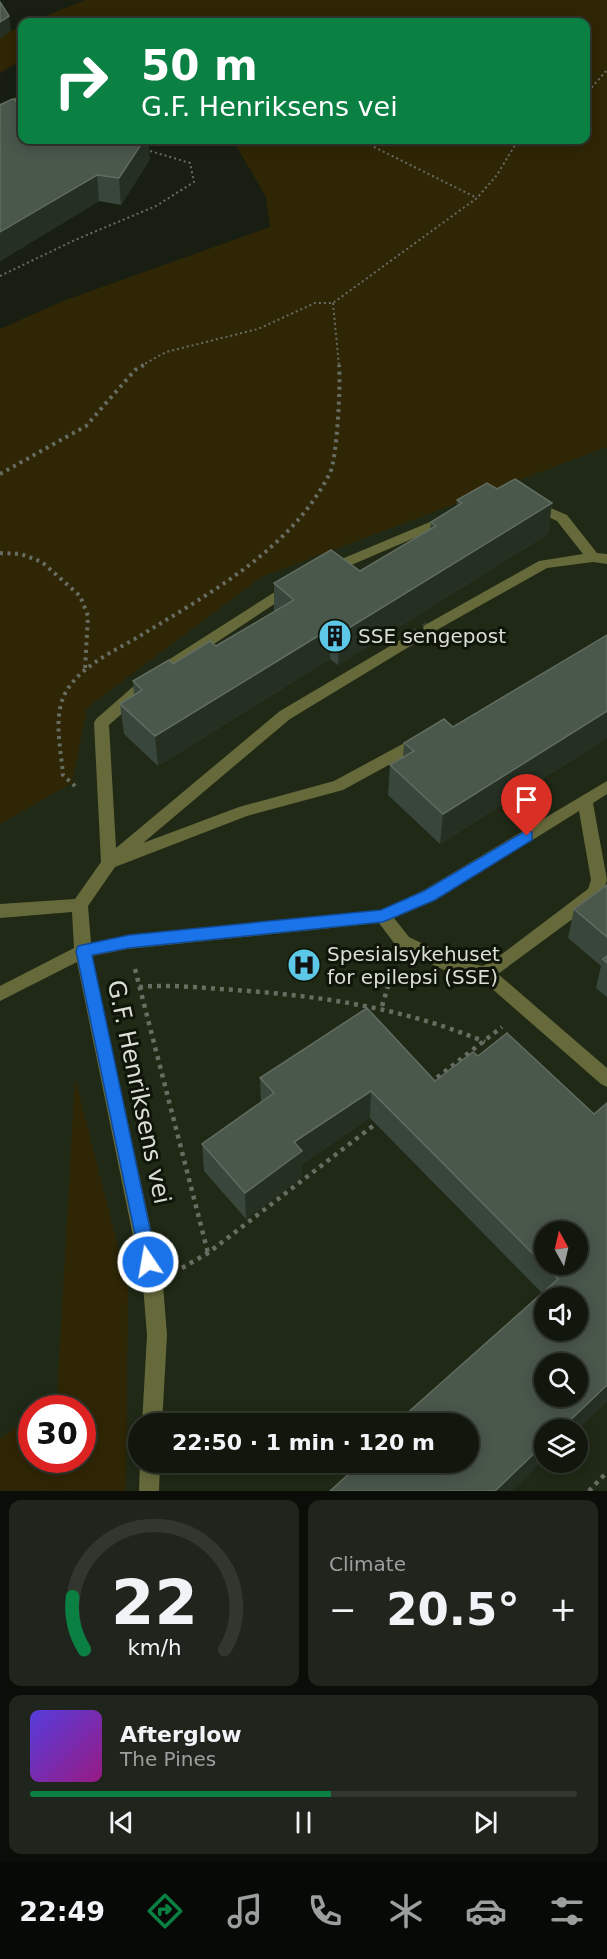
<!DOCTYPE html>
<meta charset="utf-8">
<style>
body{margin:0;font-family:"DejaVu Sans",sans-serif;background:#1f241c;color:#f1f3f6;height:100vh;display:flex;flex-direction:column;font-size:22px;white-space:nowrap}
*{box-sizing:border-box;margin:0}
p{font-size:20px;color:#9c9f9e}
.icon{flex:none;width:33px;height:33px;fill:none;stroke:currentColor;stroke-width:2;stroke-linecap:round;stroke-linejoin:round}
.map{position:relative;height:1491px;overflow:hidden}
.details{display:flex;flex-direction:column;gap:9px;padding:9px;background:#0a0d08;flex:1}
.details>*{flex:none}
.hud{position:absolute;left:18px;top:18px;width:572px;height:126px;border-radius:12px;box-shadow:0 3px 15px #0003,0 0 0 2px #31362e;background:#0b8043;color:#fff;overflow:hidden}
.needle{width:39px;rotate:352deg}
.tools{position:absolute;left:534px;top:1221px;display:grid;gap:12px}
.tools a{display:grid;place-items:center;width:54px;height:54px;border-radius:50%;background:#12170e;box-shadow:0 3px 15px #0003,0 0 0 2px #31362e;font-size:30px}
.speed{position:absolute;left:18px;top:1395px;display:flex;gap:12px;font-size:30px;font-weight:700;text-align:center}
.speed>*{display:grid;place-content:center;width:78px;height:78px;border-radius:50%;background:#12170e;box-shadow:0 3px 15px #0003,0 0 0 2px #31362e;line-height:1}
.speed .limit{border:9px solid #d22;background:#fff;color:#111}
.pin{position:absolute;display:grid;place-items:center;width:51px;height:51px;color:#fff;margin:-62px -26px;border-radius:50% 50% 50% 0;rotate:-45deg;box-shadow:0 0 6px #0007}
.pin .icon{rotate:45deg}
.me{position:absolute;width:66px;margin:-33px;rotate:348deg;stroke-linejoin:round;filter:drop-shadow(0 0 4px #0008)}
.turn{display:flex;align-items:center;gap:21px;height:126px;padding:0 24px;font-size:27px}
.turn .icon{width:78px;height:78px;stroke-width:2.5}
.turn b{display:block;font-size:42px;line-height:51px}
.big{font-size:45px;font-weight:700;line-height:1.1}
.details .tile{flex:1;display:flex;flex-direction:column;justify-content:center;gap:9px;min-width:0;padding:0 21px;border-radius:12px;background:#1f241c}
.details .dial{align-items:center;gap:0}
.dial svg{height:156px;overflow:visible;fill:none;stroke:#31362e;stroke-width:7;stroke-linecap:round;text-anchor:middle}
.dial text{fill:#f1f3f6;stroke:none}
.song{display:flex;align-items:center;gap:18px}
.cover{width:72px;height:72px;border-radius:9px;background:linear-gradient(135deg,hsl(250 70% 55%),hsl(310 70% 35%))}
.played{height:6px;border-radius:3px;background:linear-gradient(90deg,#0b8043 55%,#31362e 55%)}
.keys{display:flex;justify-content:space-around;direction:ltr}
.heat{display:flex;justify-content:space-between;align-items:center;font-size:33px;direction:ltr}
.details .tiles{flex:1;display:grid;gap:9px;grid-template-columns:1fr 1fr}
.tile:last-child{grid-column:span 2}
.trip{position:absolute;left:128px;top:1413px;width:351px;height:60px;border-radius:30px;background:#12170e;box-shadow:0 3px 15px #0003,0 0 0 2px #31362e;font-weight:700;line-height:60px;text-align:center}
.menu{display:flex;height:96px;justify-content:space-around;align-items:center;background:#070906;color:#9c9f9e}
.menu .icon{width:42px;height:42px}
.menu .on{color:#0b8043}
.menu b{font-size:27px;color:#f1f3f6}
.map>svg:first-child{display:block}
</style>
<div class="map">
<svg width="607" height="1491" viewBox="0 0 607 1491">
<rect width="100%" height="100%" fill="#181f12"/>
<path fill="#1f2915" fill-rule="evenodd" d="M607,307V1491H0V699ZM544,1232H578V1264H544ZM544,1298H578V1330H544ZM544,1364H578V1396H544ZM32,1408H82V1460H32ZM138,1424H468V1462H138ZM544,1430H578V1462H544Z"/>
<g fill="#2f2605">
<path d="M85,0H607V447L261,577L87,708L72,783L0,824V329L63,301L270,227L266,197L233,140H585V22H31Z"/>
<path d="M22,26V60L0,73V36Z"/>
<path d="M75,1078L128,1286L126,1491H0V1439L31,1416L32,1460H82V1408H41L57,1397Z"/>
</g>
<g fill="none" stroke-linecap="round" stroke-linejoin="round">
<path stroke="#353c2f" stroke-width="14" stroke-dasharray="14 7" stroke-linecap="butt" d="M407,641L430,628"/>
<g stroke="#676d62" stroke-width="2" stroke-dasharray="2 3" stroke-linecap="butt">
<path d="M585,95L607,70"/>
<path d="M350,140L366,143L477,198"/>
<path d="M0,276L75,240L156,206L194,182L190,163L147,150"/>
<path d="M333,303L339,366"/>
<path d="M141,366L166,352L258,329L315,303H333L477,198L497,175L518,140"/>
</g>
<g stroke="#676d62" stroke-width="4" stroke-dasharray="3 4.5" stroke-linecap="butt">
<path d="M0,474L86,426L135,370L144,365"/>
<path d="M0,553L21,554L42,562L80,596L88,616L85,669"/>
<path d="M75,786L63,775C61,748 52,714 67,690C83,664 117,650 143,634C212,592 292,548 330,473C337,458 341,383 339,365"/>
</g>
<g stroke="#676d62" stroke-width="4.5" stroke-dasharray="4 5" stroke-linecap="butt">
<path d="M135,969L208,1253"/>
<path d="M139,987C171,984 203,988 235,990C322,996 404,1008 485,1042"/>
<path d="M382,1006L393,970"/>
<path d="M430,1083L502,1027"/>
<path d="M182,1268L208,1253L378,1122"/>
<path d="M589,1491L607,1472"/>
</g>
<g fill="#666a3b" fill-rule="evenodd">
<path d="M310,17L315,20L313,22H305Z"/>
<path d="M22,95V101L0,111V104Z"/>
<path d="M534,501L567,515L597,553L607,554V564L593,562L547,568L435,631H425L423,628L425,625L539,561L583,554L557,521L529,508L527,505L529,502Z"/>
<path d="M449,514L456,518L454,521L335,572L330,574L323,569L325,566Z"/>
<path d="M292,581L299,586L297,589L161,679L109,725L116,848L280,711L407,636L414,641L412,645L290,719L143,843L239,807L334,781L408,741L413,739L420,745L418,749L343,790L247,816L115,867L88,906L91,943L128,935L381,910L424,890L607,781V794L593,803L607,880L601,898L498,974L607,1068V1087L601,1084L481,979L452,974L397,947L379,923L128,949L92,956L163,1285L167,1335L162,1424H142L147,1335L143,1285L77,962L0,1001V986L74,948L72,912L0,918V904L75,899L101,862L94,723L96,719L151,671ZM579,811L591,880L588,889L498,957L483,966L460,962L409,937L394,918L436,900Z"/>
<path d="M140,1462H160L159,1491H139Z"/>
</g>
</g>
<g fill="#39463b">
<path d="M0,105L22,140L150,159L121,205L99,201L0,261Z"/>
<path d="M497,489L552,503L548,534L338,665L330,659L158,766L124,734L120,704L134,695L133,681L216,646L274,612V583L360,571L430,529L431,522L457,506V500Z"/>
<path d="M607,635V738L440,844L388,795L390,765L403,757L404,743L453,727Z"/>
<path d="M607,885V997L596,988L601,966L568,938L574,909Z"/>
<path d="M478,1056L594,1114L607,1103V1401L577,1430L468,1462L542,1293L370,1118L302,1164V1177L246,1219L204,1171L202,1144L261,1102L260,1078L435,1081Z"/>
</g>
<g fill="#253023">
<path d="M9,16L11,31L0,39V22Z"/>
<path d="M144,140H148L150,159L121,205L119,178Z"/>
<path d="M97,175L99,201L0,261V232Z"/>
<path d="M552,503L548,534L338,665L339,634Z"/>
<path d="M331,628L330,659L158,766L155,736Z"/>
<path d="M607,711V738L440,844L443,814Z"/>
<path d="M371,1091L370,1118L302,1164V1177L246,1219L245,1193L294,1142Z"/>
<path d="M607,1385V1401L577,1430H560Z"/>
<path d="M544,1444V1460L512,1491H495Z"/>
</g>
<g fill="#4a574b" stroke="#616c61" stroke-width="1.5" fill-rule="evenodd">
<path d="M0,2L9,16L0,22Z"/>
<path d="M12,99L22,104V140H144L119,178L97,175L0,232V105Z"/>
<path d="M515,479L552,503L339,634L331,628L155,736L120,704L142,690L133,681L169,660L173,664L210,641L216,646L294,600L274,583L331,550L360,571L436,526L431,522L462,503L457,500L487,483L497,489Z"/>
<path d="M607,635V711L443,814L390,765L414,751L404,743L444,719L453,727Z"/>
<path d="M607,885V937L574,909Z"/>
<path d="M607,956V963L603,959Z"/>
<path d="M367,1008L435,1081L473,1052L478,1056L507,1033L594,1114L607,1103V1385L560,1430H544V1444L495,1491H330L362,1462H468V1424H395L558,1279L371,1091L294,1142L302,1151L245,1193L202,1144L274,1093L260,1078ZM544,1232H578V1264H544ZM544,1298H578V1330H544ZM544,1364H578V1396H544Z"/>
</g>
<path fill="#1a73e8" stroke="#114b97" stroke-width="1.5" d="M527,830L532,832V840L435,900L383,922L129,948L92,955L157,1262L155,1268L148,1271L142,1268L76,951L78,946L129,935L381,910L424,891Z"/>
<defs>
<g id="building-disc" transform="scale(1.725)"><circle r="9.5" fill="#5cc7e7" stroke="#0f1609"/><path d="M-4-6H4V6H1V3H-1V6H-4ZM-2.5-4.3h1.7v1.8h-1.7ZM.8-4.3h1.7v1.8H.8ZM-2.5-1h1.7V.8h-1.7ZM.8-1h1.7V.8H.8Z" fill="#111"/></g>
<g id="hospital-disc" transform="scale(1.725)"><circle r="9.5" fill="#5cc7e7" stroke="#0f1609"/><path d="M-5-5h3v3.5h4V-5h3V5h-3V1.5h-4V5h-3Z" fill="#111"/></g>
</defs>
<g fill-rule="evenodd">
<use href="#building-disc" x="335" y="636"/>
<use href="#hospital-disc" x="304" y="965"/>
</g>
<g text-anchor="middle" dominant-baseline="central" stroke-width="6" stroke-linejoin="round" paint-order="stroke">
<g font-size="20" fill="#dadfd6" stroke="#0f1609" text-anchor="start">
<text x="358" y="636">SSE sengepost</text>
<text x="327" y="954">Spesialsykehuset<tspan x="327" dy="23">for epilepsi (SSE)</tspan></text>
</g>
<g font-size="24" fill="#dadfd6" stroke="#0f1609">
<text transform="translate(139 1092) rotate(78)">G.F. Henriksens vei</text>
</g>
</g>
</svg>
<div class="tools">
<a><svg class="needle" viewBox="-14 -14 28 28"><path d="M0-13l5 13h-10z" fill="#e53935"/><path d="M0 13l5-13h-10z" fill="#9c9f9e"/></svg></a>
<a><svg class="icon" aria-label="sound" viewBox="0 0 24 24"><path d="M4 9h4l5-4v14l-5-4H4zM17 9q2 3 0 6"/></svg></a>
<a><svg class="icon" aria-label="search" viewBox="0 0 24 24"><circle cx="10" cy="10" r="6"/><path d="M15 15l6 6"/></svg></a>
<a><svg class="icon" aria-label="layers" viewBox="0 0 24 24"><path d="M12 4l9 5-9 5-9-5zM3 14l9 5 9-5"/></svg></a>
</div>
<div class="speed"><div class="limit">30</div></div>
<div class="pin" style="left:527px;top:836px;background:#d93025"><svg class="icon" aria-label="arrive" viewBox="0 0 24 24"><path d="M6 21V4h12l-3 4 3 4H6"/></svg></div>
<svg class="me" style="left:148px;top:1262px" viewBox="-20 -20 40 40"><circle r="17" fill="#1a73e8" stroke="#fff" stroke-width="3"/><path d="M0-11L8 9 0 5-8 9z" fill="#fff"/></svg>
<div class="trip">22:50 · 1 min · 120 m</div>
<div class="hud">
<div class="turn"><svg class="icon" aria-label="right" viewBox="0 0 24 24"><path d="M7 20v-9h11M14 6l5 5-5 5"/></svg><div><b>50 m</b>G.F. Henriksens vei</div></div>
</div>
</div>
<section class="details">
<div class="tiles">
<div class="tile dial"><svg viewBox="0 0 100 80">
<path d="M14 69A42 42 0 1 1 86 69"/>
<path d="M14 69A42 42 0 0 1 8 42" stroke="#0b8043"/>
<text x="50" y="56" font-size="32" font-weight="700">22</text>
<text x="50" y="72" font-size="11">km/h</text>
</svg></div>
<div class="tile"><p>Climate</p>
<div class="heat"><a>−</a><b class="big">20.5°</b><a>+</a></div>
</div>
<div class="tile">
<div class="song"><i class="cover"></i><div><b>Afterglow</b><p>The Pines</p></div></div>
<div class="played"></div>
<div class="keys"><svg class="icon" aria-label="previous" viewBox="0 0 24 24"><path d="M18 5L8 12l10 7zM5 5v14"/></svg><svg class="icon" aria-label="pause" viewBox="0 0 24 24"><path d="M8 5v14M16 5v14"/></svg><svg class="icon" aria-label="next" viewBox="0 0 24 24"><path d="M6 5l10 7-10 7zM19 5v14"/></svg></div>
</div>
</div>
</section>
<nav class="menu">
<b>22:49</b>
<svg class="icon on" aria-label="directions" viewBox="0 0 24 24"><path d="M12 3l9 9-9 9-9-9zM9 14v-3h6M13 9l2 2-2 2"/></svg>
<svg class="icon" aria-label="music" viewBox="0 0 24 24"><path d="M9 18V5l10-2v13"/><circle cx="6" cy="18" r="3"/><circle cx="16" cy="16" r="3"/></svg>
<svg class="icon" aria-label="phone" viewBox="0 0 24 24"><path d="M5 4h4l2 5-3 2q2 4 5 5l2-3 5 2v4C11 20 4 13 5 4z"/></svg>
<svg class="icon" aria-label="climate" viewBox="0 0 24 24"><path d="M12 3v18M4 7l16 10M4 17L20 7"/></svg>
<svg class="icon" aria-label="car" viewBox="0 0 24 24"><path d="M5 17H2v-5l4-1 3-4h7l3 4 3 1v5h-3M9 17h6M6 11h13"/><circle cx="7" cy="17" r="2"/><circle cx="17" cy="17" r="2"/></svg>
<svg class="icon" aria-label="filters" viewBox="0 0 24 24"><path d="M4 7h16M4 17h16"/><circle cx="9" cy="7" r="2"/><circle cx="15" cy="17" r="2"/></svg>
</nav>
